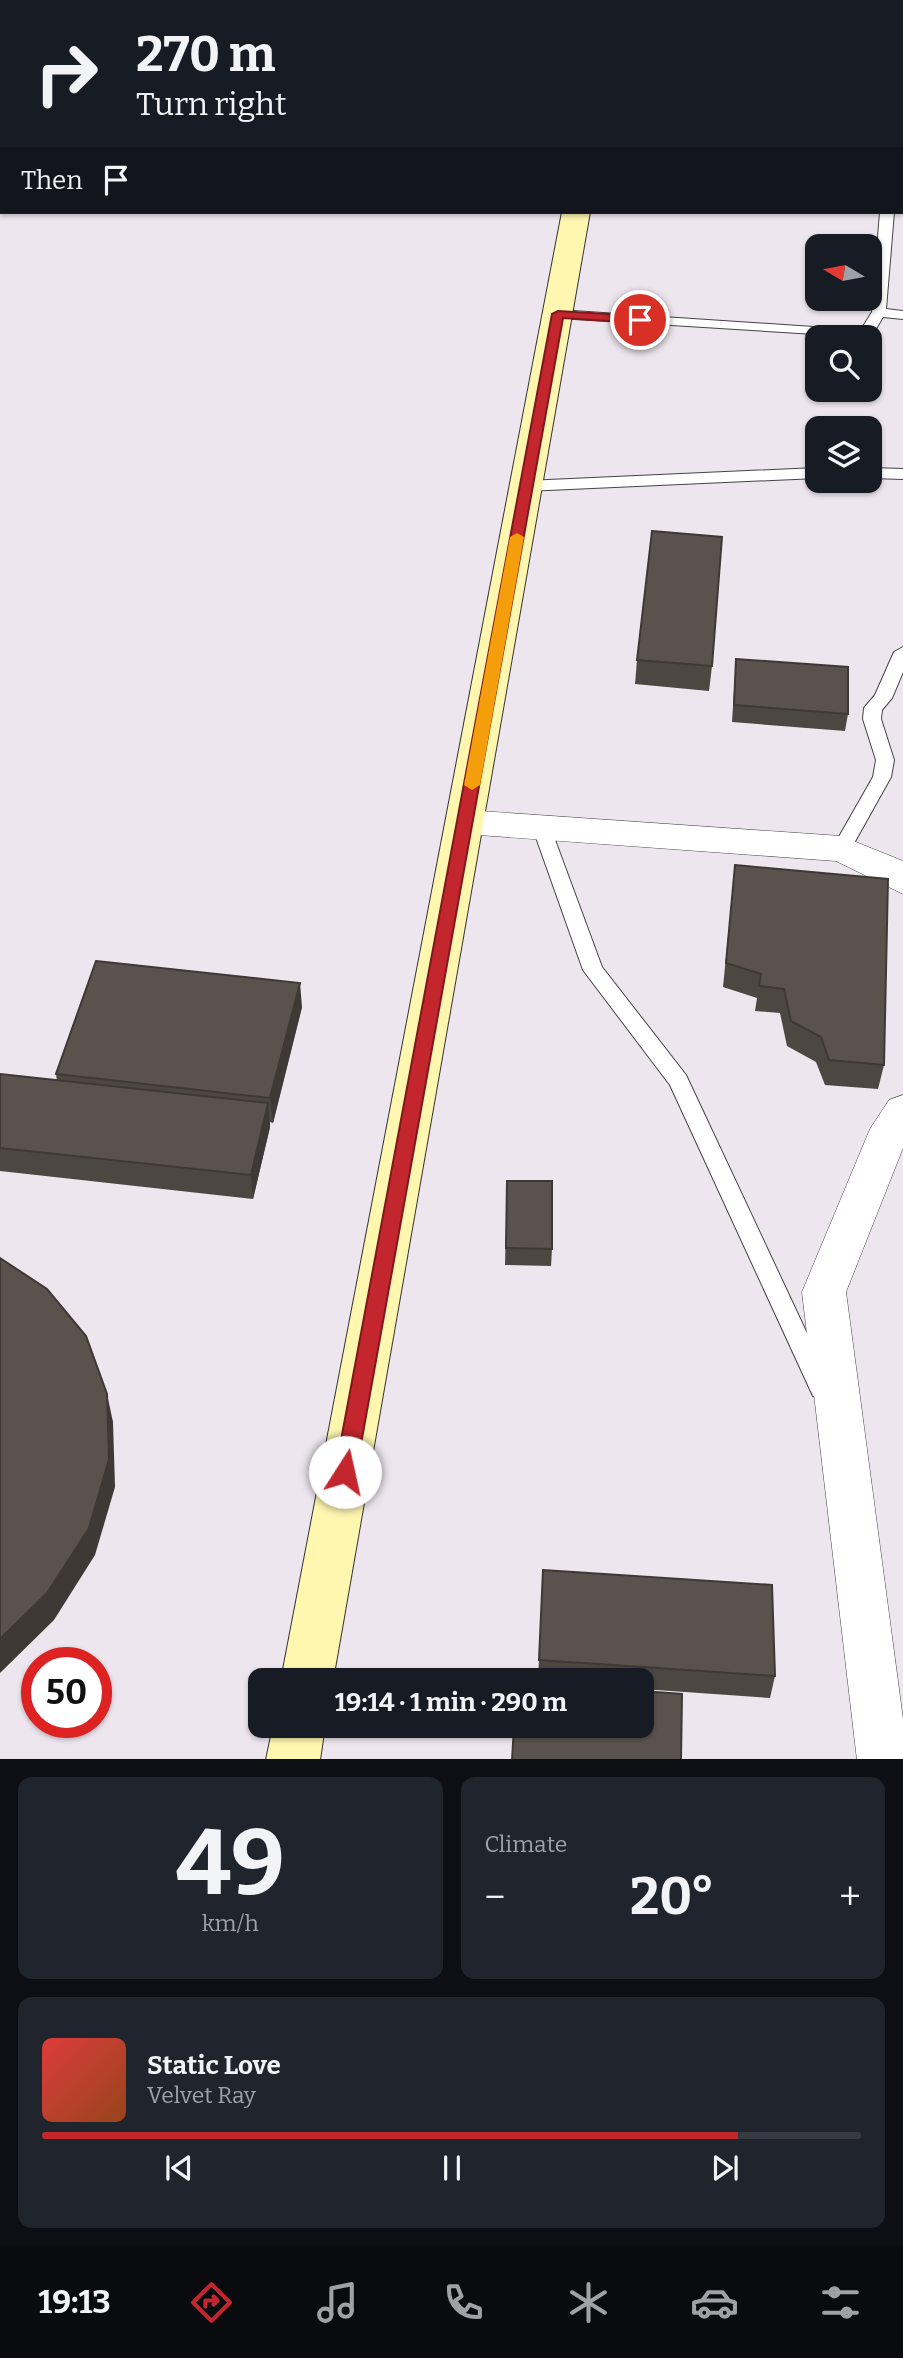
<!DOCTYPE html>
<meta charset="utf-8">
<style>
body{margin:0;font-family:Bitter,serif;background:#20242c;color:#f1f3f6;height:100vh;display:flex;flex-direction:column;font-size:26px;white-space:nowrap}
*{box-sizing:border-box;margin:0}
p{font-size:23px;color:#9ea1a6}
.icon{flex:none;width:38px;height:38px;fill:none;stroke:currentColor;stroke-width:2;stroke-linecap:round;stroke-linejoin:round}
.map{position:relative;height:1759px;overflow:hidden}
.panel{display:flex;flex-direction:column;gap:18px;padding:18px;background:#0d0f14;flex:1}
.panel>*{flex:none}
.hud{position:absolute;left:0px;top:0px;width:903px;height:214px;box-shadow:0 2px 5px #0004;background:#171b24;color:#f1f3f6;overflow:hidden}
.needle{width:46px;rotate:280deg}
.controls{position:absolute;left:805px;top:234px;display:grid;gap:14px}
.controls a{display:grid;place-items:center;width:77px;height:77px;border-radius:14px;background:#171b24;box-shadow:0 2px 5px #0004;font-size:35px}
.speed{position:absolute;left:21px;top:1647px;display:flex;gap:14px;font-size:35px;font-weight:700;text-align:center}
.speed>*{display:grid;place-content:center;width:91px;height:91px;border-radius:50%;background:#171b24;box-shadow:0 2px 5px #0004;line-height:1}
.speed .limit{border:10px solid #d22;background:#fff;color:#111}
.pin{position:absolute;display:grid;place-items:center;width:60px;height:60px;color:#fff;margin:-30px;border:4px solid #fff;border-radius:50%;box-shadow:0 2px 7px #0007}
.me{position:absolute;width:77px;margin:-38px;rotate:10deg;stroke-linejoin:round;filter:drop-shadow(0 0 5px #0008)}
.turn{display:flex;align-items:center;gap:24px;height:147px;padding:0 21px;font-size:32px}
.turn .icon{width:91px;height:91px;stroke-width:2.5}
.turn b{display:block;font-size:49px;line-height:60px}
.then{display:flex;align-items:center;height:66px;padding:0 21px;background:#0003;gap:14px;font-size:26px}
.big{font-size:52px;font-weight:700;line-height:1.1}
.panel .tile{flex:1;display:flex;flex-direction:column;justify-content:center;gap:10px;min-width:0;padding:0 24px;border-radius:14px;background:#20242c}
.panel .dial{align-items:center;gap:0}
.dial b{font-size:91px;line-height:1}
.song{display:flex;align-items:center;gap:21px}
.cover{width:84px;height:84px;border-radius:10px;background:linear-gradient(135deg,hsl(0 70% 55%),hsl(20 70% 35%))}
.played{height:7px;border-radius:4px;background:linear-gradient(90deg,#c4262e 85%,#363941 85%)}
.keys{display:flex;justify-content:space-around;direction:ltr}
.heat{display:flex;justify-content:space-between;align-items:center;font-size:38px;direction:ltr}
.panel .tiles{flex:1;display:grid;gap:18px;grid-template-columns:1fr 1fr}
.tile:last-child{grid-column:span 2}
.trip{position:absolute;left:248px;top:1668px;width:406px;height:70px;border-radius:14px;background:#171b24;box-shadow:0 2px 5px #0004;font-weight:700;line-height:70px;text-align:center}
.menu{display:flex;height:112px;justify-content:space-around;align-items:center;background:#090b0e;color:#9ea1a6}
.menu .icon{width:49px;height:49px}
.menu .active{color:#c4262e}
.menu b{font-size:32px;color:#f1f3f6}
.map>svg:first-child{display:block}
</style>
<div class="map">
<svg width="903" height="1760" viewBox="0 0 903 1760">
<rect width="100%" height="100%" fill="#fffdf5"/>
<path fill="#eee6ef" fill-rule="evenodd" d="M0,0H903V1759L0,1760ZM2,2H901V212H2ZM817,247H870V299H817ZM817,338H870V390H817ZM817,429H870V481H817ZM37,1662H96V1722H37ZM261,1680H642V1726H261Z"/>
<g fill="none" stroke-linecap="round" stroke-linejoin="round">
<g stroke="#444" stroke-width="2">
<g id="service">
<path d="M734,0H779L781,2H735Z"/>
<rect x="901" y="4" width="2" height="8"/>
<path d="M901,169H903L901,178Z"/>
<path d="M880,212H894L886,309L903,311V319L883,317L873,334L864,337L558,318L551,314L558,310L858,330L862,328L872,312Z"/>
<path d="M817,468V478L526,491L518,486L526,481Z"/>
<path d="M870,468L903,469V479L870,478Z"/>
<path d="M903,647V672L892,698L882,710L881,719L894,760L891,777L848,854H834L832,849L873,777L876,760L863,719L864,708L875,695L894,652Z"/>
<path d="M542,822L551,829L602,967L686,1075L833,1389L829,1396L821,1399L813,1396L670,1085L583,970L533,829Z"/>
</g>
</g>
<g stroke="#444" stroke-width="1">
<g id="minor">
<path d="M465,810L841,836L903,861V894L836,861L465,834L452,831L447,822L452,813Z"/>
<path d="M903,1095V1148L846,1292L903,1719V1760H857L802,1292L870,1129L889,1100Z"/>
</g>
</g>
<g stroke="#333" stroke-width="2">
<g id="secondary">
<rect x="602" y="0" width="24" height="2"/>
<path d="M562,212H590L333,1680H281Z"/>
<path d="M273,1726H325L320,1760H266Z"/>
</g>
</g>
<use href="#service" fill="#fff" fill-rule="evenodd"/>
<use href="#minor" fill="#fff" fill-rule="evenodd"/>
<use href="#secondary" fill="#fff6b0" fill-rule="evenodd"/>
</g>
<g fill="#4d4742">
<path d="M0,34L2,35V89H0Z"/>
<path d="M736,659L848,714L845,731L732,722Z"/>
<path d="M637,660L712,666L709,691L635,684Z"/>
<path d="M735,865L884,1065L878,1089L825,1085L816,1062L787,1046L780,1013L755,1011L757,998L723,987Z"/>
<path d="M302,1007L273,1123L270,1122V1127L253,1199L0,1171V1075L57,1081L56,1074Z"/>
<path d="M507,1181L552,1249L551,1266L505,1265Z"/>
<path d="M543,1570L775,1676L770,1698L642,1689V1680H538Z"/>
</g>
<g fill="#3f3936">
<path d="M300,983L302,1007L273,1123L270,1098Z"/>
<path d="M268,1103L270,1127L253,1199L251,1175Z"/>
<path d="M107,1394L113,1422L115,1487L95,1555L54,1620L0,1673V1639Z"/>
</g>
<g fill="#5a524d" stroke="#3f3936" stroke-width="2">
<path d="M0,34L2,35V74H0Z"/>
<path d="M652,531L722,537L712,666L637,660Z"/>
<path d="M736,659L848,667V714L734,705Z"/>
<path d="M735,865L888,879L884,1065L829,1060L821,1037L791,1021L784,989L759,986L761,974L726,963Z"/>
<path d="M96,961L300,983L270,1098L56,1074Z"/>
<path d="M0,1074L268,1103L251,1175L0,1148Z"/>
<path d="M507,1181H552V1249L506,1248Z"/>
<path d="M0,1258L47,1289L86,1336L107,1394L109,1459L89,1528L47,1593L0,1639Z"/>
<path d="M543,1570L772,1585L775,1676L539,1660Z"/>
<path d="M642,1691L682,1694L681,1760H512L514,1726H642Z"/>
</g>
<path fill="#c4262e" stroke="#7f191e" stroke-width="2" d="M558,311L640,316L646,320L640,323L563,318L356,1472L353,1478L345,1481L338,1478L335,1472L552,314Z"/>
<path fill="#f59e0b" d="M517,533L524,537L480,785L472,790L464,785L510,537Z"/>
</svg>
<div class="controls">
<a><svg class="needle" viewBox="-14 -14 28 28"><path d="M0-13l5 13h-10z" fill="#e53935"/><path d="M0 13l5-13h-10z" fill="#9ea1a6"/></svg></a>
<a><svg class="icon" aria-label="search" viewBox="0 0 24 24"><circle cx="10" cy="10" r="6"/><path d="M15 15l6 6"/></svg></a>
<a><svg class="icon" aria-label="layers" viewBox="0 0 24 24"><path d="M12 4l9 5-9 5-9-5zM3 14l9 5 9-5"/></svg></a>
</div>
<div class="speed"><div class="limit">50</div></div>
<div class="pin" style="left:640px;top:320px;background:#d93025"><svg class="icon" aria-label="arrive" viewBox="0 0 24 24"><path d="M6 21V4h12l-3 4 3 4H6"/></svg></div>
<svg class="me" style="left:345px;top:1472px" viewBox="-20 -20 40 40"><circle r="19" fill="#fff"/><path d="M0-13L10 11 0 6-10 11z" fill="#c4262e"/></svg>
<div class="trip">19:14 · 1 min · 290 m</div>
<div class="hud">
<div class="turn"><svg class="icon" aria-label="right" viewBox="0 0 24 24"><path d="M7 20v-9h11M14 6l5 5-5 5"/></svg><div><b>270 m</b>Turn right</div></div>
<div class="then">Then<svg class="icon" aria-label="arrive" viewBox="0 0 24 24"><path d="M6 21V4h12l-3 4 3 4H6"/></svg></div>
</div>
</div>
<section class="panel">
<div class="tiles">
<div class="tile dial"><b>49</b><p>km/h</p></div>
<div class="tile"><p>Climate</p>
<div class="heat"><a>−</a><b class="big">20°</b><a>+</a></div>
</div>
<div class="tile">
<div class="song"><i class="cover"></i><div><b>Static Love</b><p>Velvet Ray</p></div></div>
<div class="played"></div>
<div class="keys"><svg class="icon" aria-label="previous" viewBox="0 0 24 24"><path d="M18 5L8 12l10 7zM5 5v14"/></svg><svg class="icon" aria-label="pause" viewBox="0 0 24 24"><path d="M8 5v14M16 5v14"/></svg><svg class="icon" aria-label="next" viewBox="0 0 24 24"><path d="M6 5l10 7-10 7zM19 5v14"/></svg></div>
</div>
</div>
</section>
<nav class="menu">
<b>19:13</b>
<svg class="icon active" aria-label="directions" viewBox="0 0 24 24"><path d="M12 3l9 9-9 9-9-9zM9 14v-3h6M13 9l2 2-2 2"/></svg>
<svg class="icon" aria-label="music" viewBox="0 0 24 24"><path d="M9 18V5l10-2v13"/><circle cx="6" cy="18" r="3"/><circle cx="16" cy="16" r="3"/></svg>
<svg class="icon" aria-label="phone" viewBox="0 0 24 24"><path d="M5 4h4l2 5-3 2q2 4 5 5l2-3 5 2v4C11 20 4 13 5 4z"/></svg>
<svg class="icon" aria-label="climate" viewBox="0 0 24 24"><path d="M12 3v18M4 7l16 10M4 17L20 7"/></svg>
<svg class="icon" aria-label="car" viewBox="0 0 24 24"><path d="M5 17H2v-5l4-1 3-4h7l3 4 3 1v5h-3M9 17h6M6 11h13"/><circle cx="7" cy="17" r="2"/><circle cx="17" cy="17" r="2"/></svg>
<svg class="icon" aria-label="filters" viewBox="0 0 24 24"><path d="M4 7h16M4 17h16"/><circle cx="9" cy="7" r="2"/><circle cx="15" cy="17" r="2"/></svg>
</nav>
